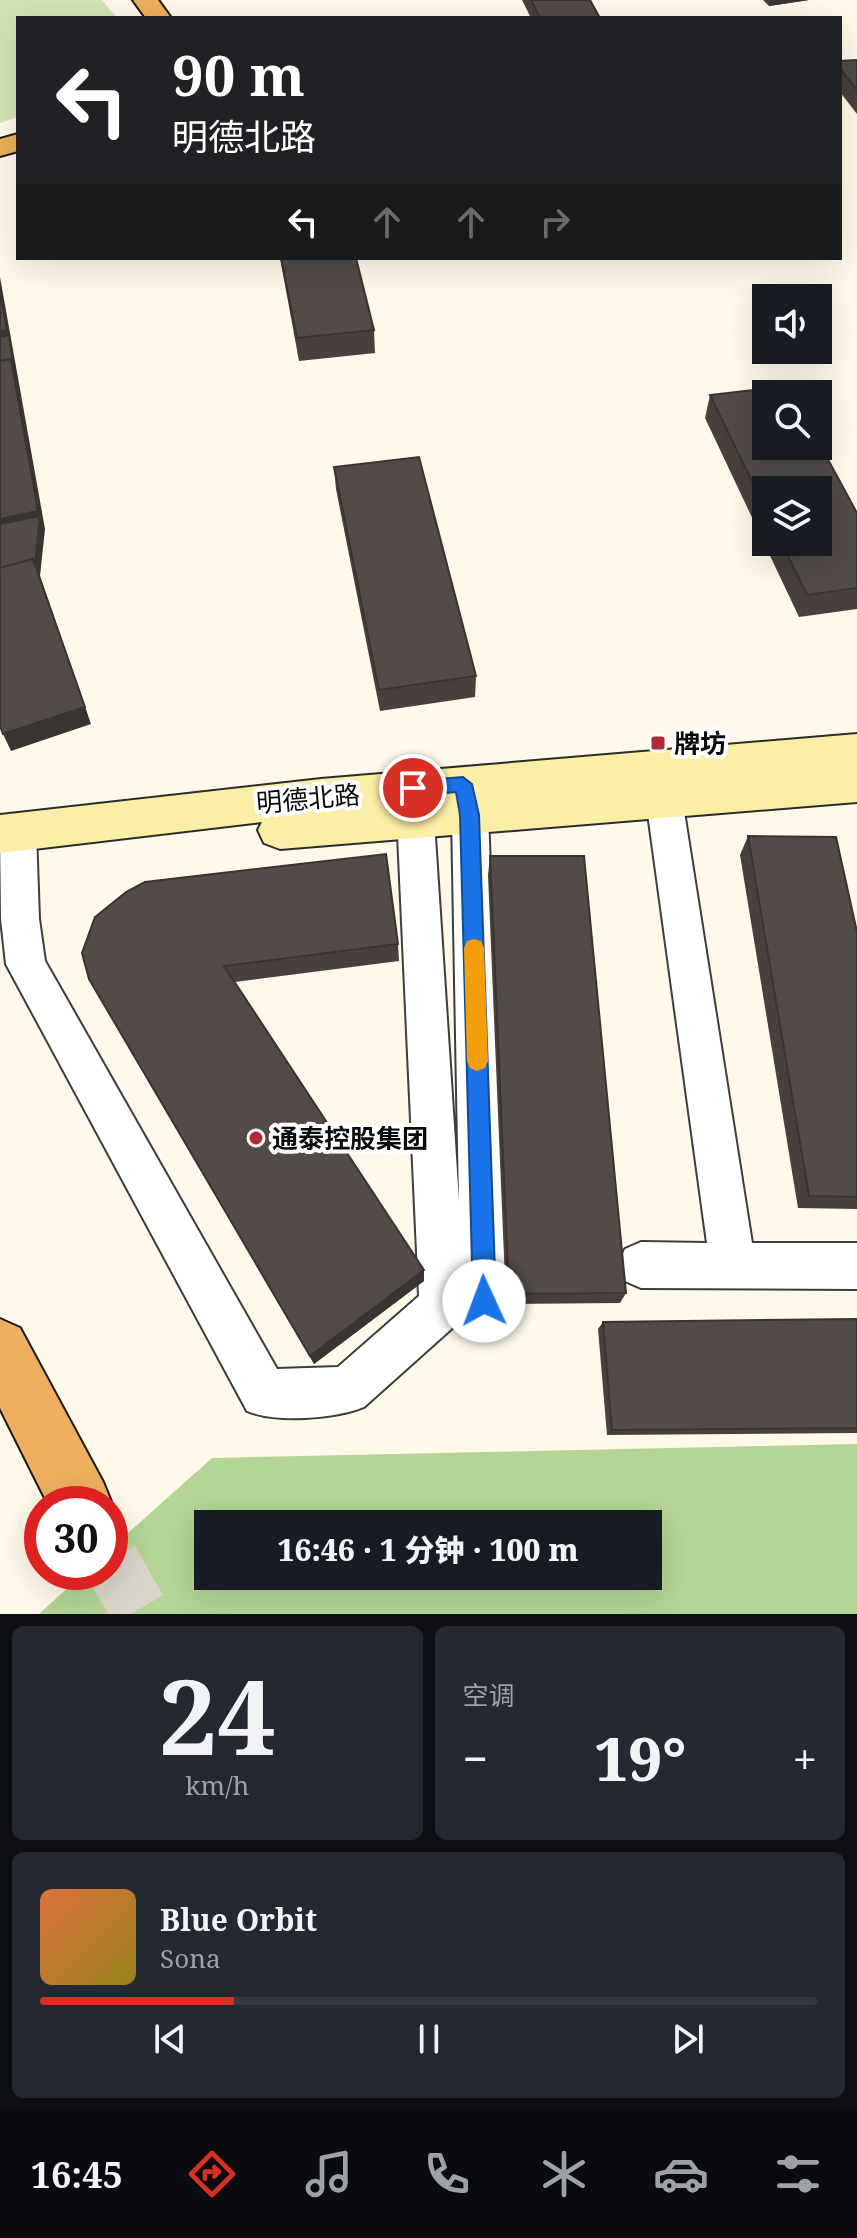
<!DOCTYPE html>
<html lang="zh">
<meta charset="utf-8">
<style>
body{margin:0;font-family:"Noto Serif","Noto Sans SC",serif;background:#242831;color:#f1f3f6;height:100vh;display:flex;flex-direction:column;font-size:30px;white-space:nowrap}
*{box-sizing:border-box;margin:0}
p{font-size:26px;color:#9ea1a6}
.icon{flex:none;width:44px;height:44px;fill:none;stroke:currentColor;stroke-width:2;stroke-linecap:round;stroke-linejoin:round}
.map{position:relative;height:1614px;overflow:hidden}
.sheet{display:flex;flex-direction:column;gap:12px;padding:12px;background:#0d0f14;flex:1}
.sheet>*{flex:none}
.hud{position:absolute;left:16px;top:16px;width:826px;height:244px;border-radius:0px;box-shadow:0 8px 32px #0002;background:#202124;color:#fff;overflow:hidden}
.tools{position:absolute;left:752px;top:284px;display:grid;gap:16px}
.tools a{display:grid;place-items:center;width:80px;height:80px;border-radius:0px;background:#171b24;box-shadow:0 8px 32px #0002;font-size:40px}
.speed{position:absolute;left:24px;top:1486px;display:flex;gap:16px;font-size:40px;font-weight:700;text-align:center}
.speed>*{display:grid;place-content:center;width:104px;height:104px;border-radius:50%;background:#171b24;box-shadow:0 8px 32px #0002;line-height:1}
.speed .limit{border:12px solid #d22;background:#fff;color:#111}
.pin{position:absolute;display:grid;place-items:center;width:68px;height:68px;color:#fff;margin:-34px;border:4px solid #fff;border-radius:50%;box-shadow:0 2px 8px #0007}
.me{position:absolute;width:88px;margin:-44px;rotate:358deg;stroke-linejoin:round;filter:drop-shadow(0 0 6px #0008)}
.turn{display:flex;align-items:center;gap:28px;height:168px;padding:0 24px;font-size:36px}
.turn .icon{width:104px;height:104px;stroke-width:2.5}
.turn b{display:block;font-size:56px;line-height:68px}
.lanes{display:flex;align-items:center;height:76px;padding:0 24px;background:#0003;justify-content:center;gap:40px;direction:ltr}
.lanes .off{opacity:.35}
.big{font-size:60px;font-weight:800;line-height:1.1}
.sheet .card{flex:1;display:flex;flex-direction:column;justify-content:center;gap:12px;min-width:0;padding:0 28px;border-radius:12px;background:#242831}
.sheet .dial{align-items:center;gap:0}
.dial b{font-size:104px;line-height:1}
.song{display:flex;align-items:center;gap:24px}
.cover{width:96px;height:96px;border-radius:12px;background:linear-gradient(135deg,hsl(20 70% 55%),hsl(50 70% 35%))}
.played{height:8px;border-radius:4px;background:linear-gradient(90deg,#d93025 25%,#363941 25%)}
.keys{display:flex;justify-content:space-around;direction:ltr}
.heat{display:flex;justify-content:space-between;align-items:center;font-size:44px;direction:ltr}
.sheet .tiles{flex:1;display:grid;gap:12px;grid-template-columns:1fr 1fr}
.card:last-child{grid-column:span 2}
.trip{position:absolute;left:194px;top:1510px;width:468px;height:80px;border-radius:0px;background:#171b24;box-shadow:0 8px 32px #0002;font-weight:800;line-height:80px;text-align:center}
.tab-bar{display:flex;height:128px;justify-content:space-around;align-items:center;background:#090b0e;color:#9ea1a6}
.tab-bar .icon{width:56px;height:56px}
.tab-bar .selected{color:#d93025}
.tab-bar b{font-size:36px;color:#f1f3f6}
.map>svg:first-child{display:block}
</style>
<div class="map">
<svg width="857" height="1614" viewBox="0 0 857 1614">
<rect width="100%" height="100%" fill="#fef9e8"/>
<path fill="#d0e5b5" d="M0,0H102L117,18H18V117L0,123Z"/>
<path fill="#b4d595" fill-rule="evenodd" d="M857,1444V1614H39L85,1572H110V1549L212,1458ZM208,1524H648V1576H208Z"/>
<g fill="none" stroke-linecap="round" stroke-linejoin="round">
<path stroke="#d9d5c7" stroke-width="57" stroke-dasharray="57 28" stroke-linecap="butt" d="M110,1560L141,1614"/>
<g stroke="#3d3d3d" stroke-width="4">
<g id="minor">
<path d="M656,758L668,762L682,799L752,1243H857V1289L641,1288L625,1281L618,1265L625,1249L641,1242L707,1243L646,799L638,772L644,762Z"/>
<path d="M463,769L476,774L488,815L507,1301L500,1317L484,1324L468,1317L465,1310L459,1322L364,1407C335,1419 276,1423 247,1411L6,964L1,919L0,831L5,821L18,817L31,821L36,832L39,919L45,961L277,1369L338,1367L419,1296L396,791L401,781L414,776L427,781L432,791L459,1202L452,815L445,784L450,774Z"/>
</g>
</g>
<g stroke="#2c2c2c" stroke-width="4">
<path id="secondary" d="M857,734V802L280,849L264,843L258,830L262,822L0,853V815L321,779Z"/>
</g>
<g stroke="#1b1b1b" stroke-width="4">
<g id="trunk">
<path d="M133,0H158L171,18H146Z"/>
<path d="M18,134V151L0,156V139Z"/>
<path d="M0,1319L20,1328L103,1482L112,1504L110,1508V1504H48L0,1408Z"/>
</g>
</g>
<use href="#minor" fill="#fff" fill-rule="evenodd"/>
<use href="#secondary" fill="#fbeea6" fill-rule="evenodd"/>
<use href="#trunk" fill="#eeaf5e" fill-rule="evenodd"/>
</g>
<g fill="#47403d" fill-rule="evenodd">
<path d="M522,0H590L600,18H531Z"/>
<path d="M763,0H809L769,6Z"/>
<path d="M857,60V114L840,92V61Z"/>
<path d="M280,258H356L374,330L375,353L299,361Z"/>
<path d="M710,395L857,513V609L799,617L705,418ZM766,490L818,542H766Z"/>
<path d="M334,467L476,676L475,697L380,711L336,489Z"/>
<path d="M748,836L857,932V1209L798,1208L740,855Z"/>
<path d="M490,856L626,1293L620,1303L506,1304L488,875Z"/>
<path d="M398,944L399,961L235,982L424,1270V1281L314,1364L89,979Z"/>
<path d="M857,1319V1433L607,1435L598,1329L603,1322Z"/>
</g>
<g fill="#393432">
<path d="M771,0H809L769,6Z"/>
<path d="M0,277L45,529L40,576L91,724L11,751L3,734L0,538Z"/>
<path d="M424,1270V1281L314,1364L310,1356Z"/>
</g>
<g fill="#524b47" stroke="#393432" stroke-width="2">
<path d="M531,0H590L600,18H540Z"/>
<path d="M857,60V90L840,68V61Z"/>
<path d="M281,258H356L374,330L297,338Z"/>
<path d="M0,291L7,330L0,331Z"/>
<path d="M9,335L13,365L11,359L0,361V337Z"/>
<path d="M11,359L38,511L0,519V361Z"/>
<path d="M788,386L792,394H766V446H818V441L857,513V588L807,595L781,542H818V490H766V510L710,395Z"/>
<path d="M419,457L476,676L379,690L334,467Z"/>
<path d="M40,516L35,564L33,559L0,568V524Z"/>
<path d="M33,559L85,707L3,734L0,726V568Z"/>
<path d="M748,836L836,837L857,932V1197L809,1196Z"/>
<path d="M386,854L398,944L224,966L424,1270L310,1356L89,979L82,953L95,917L126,892L145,882Z"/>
<path d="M490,856H584L626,1293L509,1294Z"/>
<path d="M857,1319V1428L612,1430L603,1322Z"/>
</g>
<path fill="#1a73e8" stroke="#114b97" stroke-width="2" d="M463,777L472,784L479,815L496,1301L493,1310L484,1313L476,1310L473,1301L460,815L456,792L413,796L404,788L413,781Z"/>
<path fill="#f59e0b" d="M474,939L481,941L484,948L488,1061L485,1068L477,1071L470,1068L467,1061L464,948L467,941Z"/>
<g fill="#b12b37" stroke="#fff" stroke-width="3">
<rect x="650" y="735" width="16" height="16" rx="4"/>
<circle cx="256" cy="1138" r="8"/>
</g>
<g text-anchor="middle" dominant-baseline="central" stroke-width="8" stroke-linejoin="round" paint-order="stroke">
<g font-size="26" font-weight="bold" fill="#0a0a0a" stroke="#fff" text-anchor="start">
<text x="674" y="743">牌坊</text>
<text x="272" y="1138">通泰控股集团</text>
</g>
<g font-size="26" fill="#0a0a0a" stroke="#fff">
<text transform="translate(308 798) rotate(-5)">明德北路</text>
</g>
</g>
</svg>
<div class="tools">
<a><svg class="icon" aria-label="sound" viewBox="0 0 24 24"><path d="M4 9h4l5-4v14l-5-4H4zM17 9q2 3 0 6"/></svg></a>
<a><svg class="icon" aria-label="search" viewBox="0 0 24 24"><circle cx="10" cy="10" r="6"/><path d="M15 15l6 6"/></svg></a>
<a><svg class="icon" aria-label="layers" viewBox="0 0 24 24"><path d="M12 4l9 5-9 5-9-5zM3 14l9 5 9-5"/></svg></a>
</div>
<div class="speed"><div class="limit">30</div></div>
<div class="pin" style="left:413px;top:788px;background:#d93025"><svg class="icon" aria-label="arrive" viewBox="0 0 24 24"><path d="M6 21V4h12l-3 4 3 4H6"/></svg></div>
<svg class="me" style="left:484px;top:1301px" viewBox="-20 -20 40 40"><circle r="19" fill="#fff"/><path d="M0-13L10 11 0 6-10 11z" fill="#1a73e8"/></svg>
<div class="trip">16:46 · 1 分钟 · 100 m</div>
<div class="hud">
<div class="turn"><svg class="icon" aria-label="left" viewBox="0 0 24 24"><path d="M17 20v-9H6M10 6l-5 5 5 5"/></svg><div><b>90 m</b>明德北路</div></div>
<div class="lanes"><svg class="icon" aria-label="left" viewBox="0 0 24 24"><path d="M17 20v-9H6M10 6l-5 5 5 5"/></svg><svg class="icon off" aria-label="ahead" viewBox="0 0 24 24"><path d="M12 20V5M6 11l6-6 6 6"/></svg><svg class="icon off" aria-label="ahead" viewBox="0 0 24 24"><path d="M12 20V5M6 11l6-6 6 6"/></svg><svg class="icon off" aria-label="right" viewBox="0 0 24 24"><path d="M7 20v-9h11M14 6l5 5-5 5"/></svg></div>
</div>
</div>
<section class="sheet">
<div class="tiles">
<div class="card dial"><b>24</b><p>km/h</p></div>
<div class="card"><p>空调</p>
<div class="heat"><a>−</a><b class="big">19°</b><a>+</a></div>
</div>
<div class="card">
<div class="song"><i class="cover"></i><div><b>Blue Orbit</b><p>Sona</p></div></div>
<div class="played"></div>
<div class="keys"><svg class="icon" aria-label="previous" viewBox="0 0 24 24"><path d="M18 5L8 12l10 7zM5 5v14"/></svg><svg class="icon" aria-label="pause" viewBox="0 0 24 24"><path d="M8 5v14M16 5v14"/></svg><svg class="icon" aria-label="next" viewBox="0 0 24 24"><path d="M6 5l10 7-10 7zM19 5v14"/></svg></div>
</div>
</div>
</section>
<nav class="tab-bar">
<b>16:45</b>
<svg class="icon selected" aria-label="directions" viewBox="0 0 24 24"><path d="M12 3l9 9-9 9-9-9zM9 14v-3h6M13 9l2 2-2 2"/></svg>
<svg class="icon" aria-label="music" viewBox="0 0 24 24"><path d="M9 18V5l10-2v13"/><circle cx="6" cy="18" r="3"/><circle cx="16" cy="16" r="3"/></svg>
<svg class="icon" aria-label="phone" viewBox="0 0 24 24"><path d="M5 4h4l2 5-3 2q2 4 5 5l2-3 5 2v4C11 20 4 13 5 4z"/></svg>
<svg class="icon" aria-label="climate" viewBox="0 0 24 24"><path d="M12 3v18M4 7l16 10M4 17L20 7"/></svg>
<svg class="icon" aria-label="car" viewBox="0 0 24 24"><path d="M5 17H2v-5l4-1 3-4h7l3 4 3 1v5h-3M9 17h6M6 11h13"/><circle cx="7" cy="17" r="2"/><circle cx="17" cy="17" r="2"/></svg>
<svg class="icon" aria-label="filters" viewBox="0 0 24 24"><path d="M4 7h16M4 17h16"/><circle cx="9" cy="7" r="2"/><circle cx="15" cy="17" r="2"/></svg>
</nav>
